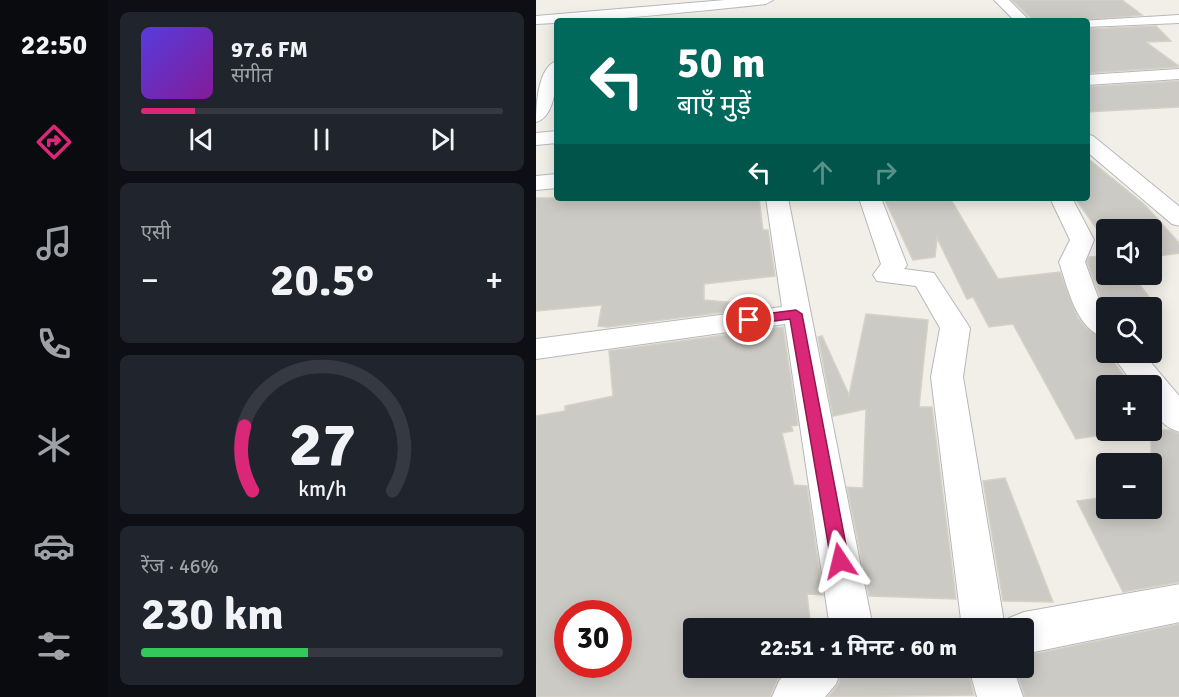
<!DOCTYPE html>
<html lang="hi">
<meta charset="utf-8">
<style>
body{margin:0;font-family:Signika,"Noto Sans Devanagari",sans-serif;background:#20242c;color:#f1f3f6;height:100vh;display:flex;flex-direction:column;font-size:22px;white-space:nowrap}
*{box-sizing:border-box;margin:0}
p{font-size:20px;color:#9ea1a6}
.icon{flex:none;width:33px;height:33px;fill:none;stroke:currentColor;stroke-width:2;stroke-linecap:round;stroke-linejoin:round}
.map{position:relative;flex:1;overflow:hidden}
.sheet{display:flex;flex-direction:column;gap:12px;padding:12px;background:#0d0f14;width:428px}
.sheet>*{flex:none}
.hud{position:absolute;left:18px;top:18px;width:536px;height:183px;border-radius:6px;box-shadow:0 3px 15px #0003;background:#00695c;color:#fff;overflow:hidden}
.tools{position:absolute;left:560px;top:219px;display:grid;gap:12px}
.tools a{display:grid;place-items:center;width:66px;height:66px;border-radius:6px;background:#171b24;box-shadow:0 3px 15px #0003;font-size:30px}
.speed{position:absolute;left:18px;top:600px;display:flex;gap:12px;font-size:30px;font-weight:700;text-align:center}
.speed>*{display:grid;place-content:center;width:78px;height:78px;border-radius:50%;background:#171b24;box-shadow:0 3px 15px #0003;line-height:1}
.speed .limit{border:9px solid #d22;background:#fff;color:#111}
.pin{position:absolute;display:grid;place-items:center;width:51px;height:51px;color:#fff;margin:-26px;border:3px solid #fff;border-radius:50%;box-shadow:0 2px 6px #0007}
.me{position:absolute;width:66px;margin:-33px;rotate:350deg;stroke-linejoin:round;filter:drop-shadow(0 0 4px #0008)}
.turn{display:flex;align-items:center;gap:21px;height:126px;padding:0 24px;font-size:27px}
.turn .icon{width:78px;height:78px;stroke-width:2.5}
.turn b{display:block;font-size:42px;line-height:51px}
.lanes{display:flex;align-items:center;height:57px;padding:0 24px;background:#0003;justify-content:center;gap:30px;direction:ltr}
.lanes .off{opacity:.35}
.big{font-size:45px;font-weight:700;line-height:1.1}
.sheet .widget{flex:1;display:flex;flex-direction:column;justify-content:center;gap:9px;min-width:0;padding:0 21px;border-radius:9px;background:#20242c}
.sheet .dial{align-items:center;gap:0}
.dial svg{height:156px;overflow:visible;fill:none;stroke:#363941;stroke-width:7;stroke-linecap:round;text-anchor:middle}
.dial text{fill:#f1f3f6;stroke:none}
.song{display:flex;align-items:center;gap:18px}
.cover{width:72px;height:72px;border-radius:9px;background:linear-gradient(135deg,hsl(250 70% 55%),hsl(290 70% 35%))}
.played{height:6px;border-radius:3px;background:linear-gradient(90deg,#db2777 15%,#363941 15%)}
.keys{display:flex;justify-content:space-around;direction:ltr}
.heat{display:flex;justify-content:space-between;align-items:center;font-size:33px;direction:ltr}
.charge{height:9px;border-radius:4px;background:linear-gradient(90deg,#34c759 46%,#363941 0)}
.trip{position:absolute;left:147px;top:618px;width:351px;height:60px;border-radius:6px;background:#171b24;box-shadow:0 3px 15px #0003;font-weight:700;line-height:60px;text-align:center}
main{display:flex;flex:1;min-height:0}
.menu{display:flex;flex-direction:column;width:108px;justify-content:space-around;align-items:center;background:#090b0e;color:#9ea1a6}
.menu .icon{width:42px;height:42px}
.menu .selected{color:#db2777}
.menu b{font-size:27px;color:#f1f3f6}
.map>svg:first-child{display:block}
</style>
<main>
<nav class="menu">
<b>22:50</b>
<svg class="icon selected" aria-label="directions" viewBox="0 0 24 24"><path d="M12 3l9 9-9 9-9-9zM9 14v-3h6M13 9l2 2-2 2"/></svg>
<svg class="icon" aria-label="music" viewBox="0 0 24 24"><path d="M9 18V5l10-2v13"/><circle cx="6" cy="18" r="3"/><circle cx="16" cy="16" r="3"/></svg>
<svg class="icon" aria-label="phone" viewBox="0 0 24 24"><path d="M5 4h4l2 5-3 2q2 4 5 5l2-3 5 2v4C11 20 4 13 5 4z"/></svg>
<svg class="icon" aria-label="climate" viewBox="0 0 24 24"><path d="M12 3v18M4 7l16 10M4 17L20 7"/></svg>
<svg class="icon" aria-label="car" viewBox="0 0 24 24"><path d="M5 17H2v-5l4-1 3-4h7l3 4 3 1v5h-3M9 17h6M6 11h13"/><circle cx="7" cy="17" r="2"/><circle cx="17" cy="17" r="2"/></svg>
<svg class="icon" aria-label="filters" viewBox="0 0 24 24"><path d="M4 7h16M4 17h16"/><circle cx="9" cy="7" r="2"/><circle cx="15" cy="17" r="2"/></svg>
</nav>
<section class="sheet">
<div class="widget">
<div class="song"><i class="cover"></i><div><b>97.6 FM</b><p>संगीत</p></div></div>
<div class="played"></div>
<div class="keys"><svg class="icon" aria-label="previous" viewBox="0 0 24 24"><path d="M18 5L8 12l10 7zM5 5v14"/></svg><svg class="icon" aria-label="pause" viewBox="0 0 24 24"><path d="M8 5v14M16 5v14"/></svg><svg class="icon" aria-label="next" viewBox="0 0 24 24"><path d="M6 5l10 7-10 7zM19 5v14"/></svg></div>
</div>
<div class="widget"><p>एसी</p>
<div class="heat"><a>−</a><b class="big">20.5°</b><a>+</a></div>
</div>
<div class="widget dial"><svg viewBox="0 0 100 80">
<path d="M14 69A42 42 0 1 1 86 69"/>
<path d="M14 69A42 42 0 0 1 10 36" stroke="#db2777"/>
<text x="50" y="56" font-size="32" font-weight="700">27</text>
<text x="50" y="72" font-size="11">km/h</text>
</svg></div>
<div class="widget"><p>रेंज · 46%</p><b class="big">230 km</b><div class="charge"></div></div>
</section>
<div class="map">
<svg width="644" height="697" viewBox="0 0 644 697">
<rect width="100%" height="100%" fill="#f1efe8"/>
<g fill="#cccac5" stroke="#d6d1c6" stroke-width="1.5" fill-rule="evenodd">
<path d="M476,0H586L606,15L542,21H498Z"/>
<path d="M620,26L635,41L610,42L644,67L550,73V29Z"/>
<path d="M644,81V107L550,112V87Z"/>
<path d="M550,157L608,204L644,244V253L615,257V230H570V242L539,198H550Z"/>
<path d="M0,198H223L227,230H232L239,276L168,284V300L235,306L72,327L62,326L66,305L0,311Z"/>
<path d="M348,198H414L462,279L524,272L542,318L550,328L567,339L570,352L596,386H570V430H596L540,439L477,324L453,327L437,297L431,299L401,238L399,257L377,260Z"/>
<path d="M570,256V274H596L613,297L566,301L551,262L553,257Z"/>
<path d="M330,314L392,320L383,407H396L420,599L333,596L311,487L327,488L330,409L297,416L282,337L286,336L313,395Z"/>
<path d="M247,327L262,425L255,426L257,431L246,433L258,485L271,486L287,595L271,594L275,628H158V668H251L241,680L234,697H0V416L29,411V406L77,396L73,351ZM32,614H82V664H32Z"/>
<path d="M615,430H634L644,434V582L587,592L541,501L570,497V508H615Z"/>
<path d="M469,478L483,514L517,602L467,601L447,481Z"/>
<path d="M644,624V697H489L479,668H488V656Z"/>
<path d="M308,668H431L438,695L292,697L302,685Z"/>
</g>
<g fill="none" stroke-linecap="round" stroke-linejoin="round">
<g stroke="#b5b8bc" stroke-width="2">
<g id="street">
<path d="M189,0H237L230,4C154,12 74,20 0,24V16Z"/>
<path d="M458,0H473L494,21H479Z"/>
<path d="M644,15V23L550,27V21H544Z"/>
<path d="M21,61C21,78 20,117 0,122C0,105 2,66 21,61Z"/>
<path d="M644,69V79L550,85V75Z"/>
<path d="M21,131V143L0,145V133Z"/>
<path d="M550,134L557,136L644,207V226L636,224L550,151Z"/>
<path d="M21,174V188L0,190V176Z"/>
<path d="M230,198H252L337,628H294L249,324L0,359V339L246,307Z"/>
<path d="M323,198H345L371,265L368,269L398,273L434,328L427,377L469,628L473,618L488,612L644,584V622L488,654V628H426L395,377L404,328L380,286L341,281L337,275L345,264Z"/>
<path d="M514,198H536L558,240L549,262L565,305L570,310V338C540,330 532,288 523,262L534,240Z"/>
<path d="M574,352H606L644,397V432C620,425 615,408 615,386H599Z"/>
<path d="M254,668H306L300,684L289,697H236L243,681Z"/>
<path d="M433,668H477L487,697H441Z"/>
</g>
</g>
<use href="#street" fill="#fff" fill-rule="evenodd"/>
</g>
<path fill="#db2777" stroke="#8e194d" stroke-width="1.5" d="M260,310L266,314L313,561L311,567L304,569L298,567L295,561L254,319L213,324L206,320L213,316Z"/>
</svg>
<div class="tools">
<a><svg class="icon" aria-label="sound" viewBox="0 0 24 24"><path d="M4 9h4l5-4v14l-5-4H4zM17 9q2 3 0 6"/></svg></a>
<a><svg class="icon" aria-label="search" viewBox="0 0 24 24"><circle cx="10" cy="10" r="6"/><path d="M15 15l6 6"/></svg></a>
<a>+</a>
<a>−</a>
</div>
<div class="speed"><div class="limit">30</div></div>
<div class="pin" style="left:213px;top:320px;background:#d93025"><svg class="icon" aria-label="arrive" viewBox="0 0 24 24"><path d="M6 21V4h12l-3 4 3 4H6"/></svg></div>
<svg class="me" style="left:304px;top:561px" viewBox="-20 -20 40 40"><path d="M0-17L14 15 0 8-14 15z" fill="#db2777" stroke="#fff" stroke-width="4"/></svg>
<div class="trip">22:51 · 1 मिनट · 60 m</div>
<div class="hud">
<div class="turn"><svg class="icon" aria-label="left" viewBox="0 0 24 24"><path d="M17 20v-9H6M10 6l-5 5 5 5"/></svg><div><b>50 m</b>बाएँ मुड़ें</div></div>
<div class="lanes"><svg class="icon" aria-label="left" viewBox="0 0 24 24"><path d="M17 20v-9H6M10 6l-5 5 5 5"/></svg><svg class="icon off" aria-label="ahead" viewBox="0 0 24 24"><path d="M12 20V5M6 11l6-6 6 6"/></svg><svg class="icon off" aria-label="right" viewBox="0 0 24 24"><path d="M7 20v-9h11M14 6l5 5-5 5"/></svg></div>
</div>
</div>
</main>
